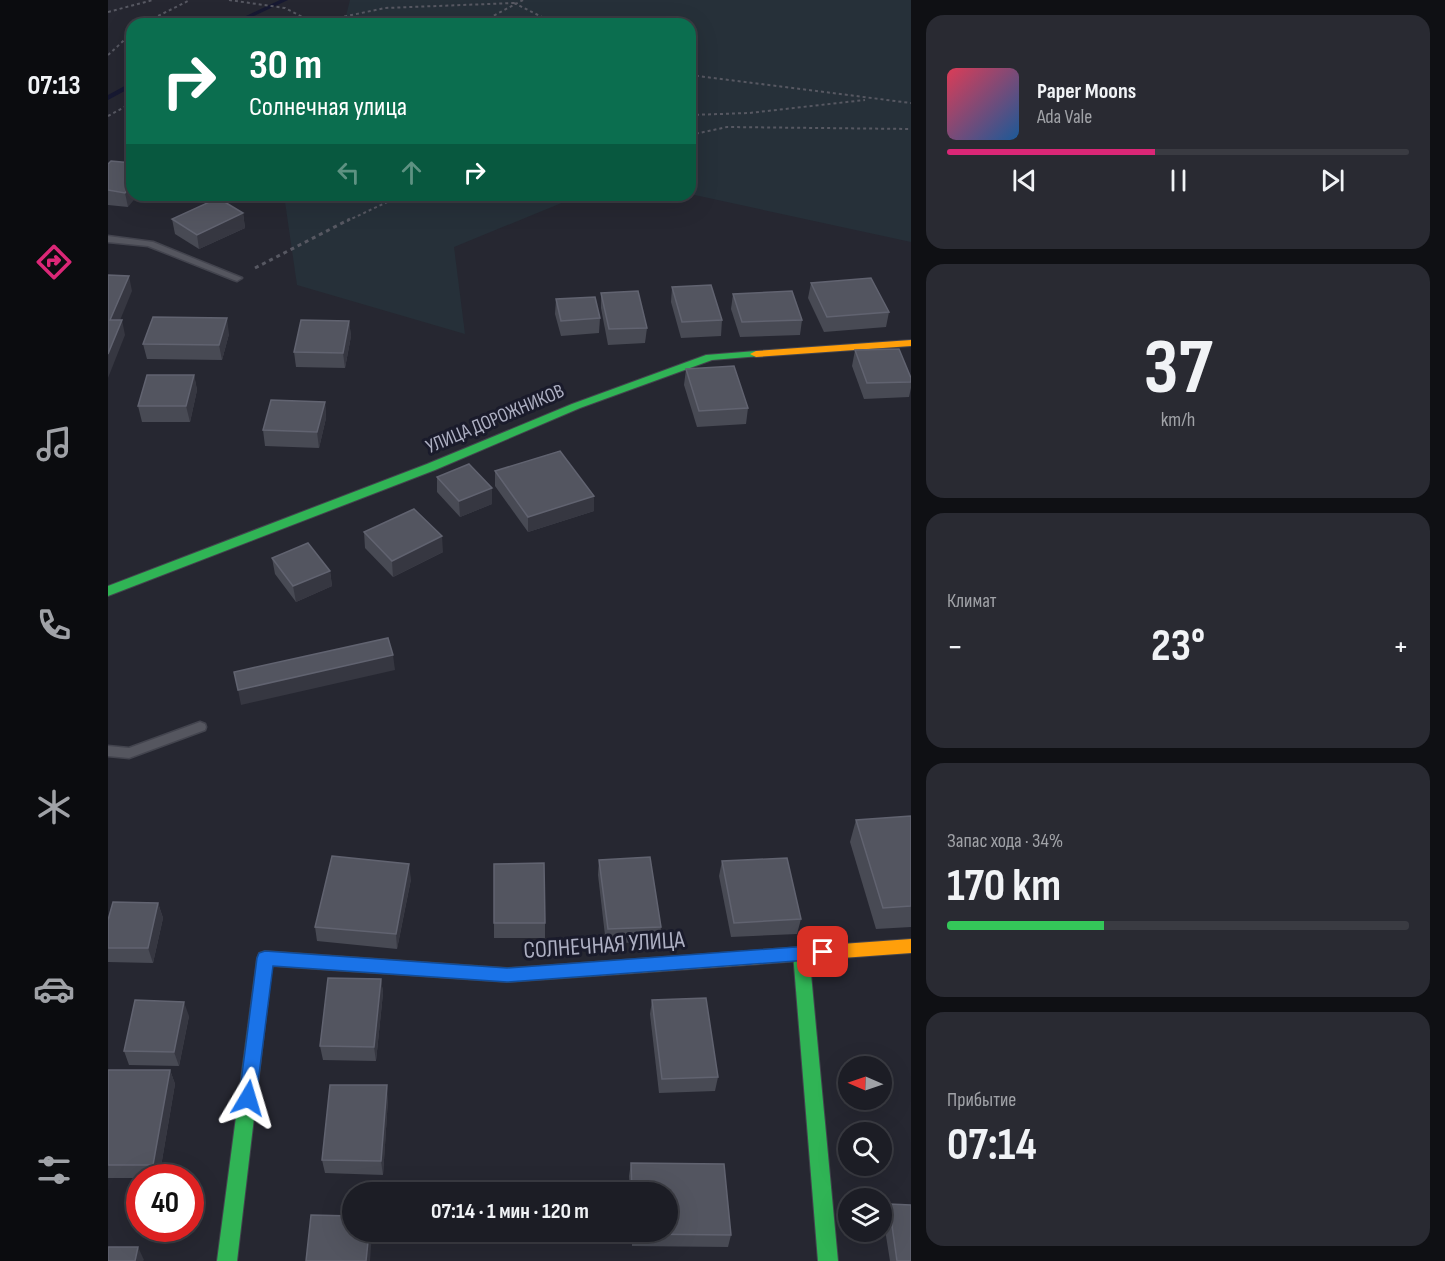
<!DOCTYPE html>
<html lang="ru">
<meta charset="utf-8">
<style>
body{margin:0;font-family:"Sofia Sans Condensed",sans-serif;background:#292a32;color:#f1f3f6;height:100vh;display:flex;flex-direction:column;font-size:22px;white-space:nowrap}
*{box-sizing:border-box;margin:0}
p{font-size:20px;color:#a0a2a7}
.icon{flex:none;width:33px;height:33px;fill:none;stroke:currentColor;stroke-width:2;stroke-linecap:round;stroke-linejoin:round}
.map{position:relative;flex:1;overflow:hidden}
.sheet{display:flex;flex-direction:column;gap:15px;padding:15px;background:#0f1014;width:534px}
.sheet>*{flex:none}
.banner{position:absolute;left:18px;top:18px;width:570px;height:183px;border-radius:18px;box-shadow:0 6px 24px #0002,0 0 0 2px #3a3b42;background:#0b6e4f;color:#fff;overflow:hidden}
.needle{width:39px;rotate:272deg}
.fabs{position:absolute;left:730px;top:1056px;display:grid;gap:12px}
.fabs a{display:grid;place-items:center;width:54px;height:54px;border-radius:50%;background:#1c1d25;box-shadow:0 6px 24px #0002,0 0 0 2px #3a3b42;font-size:30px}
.speed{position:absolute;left:18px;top:1164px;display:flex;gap:12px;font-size:30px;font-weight:700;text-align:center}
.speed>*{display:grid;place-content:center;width:78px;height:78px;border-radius:50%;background:#1c1d25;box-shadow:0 6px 24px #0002,0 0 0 2px #3a3b42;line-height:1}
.speed .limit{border:9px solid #d22;background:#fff;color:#111}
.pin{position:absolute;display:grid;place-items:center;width:51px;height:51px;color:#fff;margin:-26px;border-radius:12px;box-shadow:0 3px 9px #0006}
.me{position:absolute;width:66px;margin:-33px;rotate:7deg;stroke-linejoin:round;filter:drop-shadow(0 0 4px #0008)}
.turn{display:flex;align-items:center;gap:21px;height:126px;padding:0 24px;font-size:27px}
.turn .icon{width:78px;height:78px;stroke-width:2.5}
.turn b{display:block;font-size:42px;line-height:51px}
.lanes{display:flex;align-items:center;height:57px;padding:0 24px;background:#0003;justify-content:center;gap:30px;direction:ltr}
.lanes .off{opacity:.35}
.big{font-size:45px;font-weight:700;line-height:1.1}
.sheet .card{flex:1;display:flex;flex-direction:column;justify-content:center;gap:9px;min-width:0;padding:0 21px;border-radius:18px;background:#292a32}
.sheet .dial{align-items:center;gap:0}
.dial b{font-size:78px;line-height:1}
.song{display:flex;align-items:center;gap:18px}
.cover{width:72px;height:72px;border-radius:9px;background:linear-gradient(135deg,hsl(350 70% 55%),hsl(210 70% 35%))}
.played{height:6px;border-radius:3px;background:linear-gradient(90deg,#db2777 45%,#3a3b42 45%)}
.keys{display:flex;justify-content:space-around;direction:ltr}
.heat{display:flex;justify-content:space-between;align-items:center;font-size:33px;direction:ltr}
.charge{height:9px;border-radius:4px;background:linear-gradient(90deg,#34c759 34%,#3a3b42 0)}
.trip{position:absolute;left:234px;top:1182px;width:336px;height:60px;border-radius:30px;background:#1c1d25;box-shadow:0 6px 24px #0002,0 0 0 2px #3a3b42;font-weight:700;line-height:60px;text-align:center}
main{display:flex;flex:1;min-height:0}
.menu{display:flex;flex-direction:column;width:108px;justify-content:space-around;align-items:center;background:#0b0c0f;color:#a0a2a7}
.menu .icon{width:42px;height:42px}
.menu .active{color:#db2777}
.menu b{font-size:27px;color:#f1f3f6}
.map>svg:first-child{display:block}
</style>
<main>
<nav class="menu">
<b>07:13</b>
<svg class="icon active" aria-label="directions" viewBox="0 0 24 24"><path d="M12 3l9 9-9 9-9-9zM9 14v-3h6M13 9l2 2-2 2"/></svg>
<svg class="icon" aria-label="music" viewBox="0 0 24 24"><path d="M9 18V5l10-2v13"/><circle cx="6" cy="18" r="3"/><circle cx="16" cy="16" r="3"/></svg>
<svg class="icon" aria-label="phone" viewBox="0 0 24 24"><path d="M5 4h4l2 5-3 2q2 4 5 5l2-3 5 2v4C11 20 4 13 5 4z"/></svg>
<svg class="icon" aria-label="climate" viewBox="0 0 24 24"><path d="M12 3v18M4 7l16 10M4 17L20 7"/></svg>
<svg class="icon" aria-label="car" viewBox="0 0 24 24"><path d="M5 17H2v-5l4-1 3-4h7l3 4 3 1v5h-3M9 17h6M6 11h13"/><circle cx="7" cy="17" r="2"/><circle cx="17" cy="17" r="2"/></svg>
<svg class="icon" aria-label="filters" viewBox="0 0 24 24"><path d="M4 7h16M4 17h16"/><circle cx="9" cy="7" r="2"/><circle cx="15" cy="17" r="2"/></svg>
</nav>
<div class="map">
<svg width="803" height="1261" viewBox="0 0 803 1261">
<rect width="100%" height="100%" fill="#262731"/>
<g fill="#263039">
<path d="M242,0H803V242L582,194V24H221L238,16Z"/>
<path d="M176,195H473L346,247L357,334L189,285Z"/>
</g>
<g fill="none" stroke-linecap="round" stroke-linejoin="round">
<g fill="#171932" fill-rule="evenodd">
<path d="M172,0H180L129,24H121Z"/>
<path d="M24,82V87L0,100V95Z"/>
</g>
<g stroke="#43444e" stroke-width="3">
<g id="lane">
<path d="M0,236L45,242L134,278L129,281L126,280L40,246L0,242Z"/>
<path d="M92,722L97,724L98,727L97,730L21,758L0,756V746L21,748Z"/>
</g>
</g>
<g stroke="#43444e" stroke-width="2">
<g id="fast">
<path d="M648,351L654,354L652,356L604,360L472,408L327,470L0,596V586L319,464L464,404L598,355Z"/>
<path d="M693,946L699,948L701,953L730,1261H710L685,953L687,948Z"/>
<path d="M157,951L399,968L485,962L491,964L493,969L491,974L485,976L399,982L164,966L129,1261H109L149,958L151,953Z"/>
</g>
</g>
<g stroke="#43444e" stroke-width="2">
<g id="slow">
<path d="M803,340V346L648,357L642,354L648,351Z"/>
<path d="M803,939V953L485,976L479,974L477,969L479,964L485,962Z"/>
</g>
</g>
<g stroke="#575862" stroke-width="2" stroke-dasharray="3 3" stroke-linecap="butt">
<path d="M121,0L177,8L206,23"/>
<path d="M406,3L448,24"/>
<path d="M0,12L45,0"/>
<path d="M34,24L82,0"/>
<path d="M201,24L277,8L406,3"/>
<path d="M370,24L415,0"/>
<path d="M0,55L24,33"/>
<path d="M582,75L803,103"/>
<path d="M582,115L641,113L757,100"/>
<path d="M0,116L24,103"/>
<path d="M582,135L619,127L803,129"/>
<path d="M239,221L294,195"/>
</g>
<path stroke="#575862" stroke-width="3" stroke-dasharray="4 4" stroke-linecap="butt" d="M147,268L242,219"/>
<use href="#lane" fill="#55565f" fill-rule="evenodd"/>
<use href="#fast" fill="#30b455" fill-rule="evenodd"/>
<use href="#slow" fill="#ff9f0a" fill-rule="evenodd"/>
</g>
<g fill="#484a54">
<path d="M24,163L20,207L0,205V164Z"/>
<path d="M135,213L137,228L91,249L67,234L64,219Z"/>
<path d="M703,283L781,312L778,327L716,332L700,298Z"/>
<path d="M564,287L614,320L613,336L573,338L563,302Z"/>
<path d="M493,293L539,328L537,343L500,345L493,308Z"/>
<path d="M625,294L694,320L692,335L632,337L623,309Z"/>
<path d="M448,299L492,318L491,333L453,336L447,314Z"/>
<path d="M241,321L243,336L237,368L188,367L186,352Z"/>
<path d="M121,334L114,360L39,359L35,344Z"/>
<path d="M747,350L803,378V388L801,397L756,399L744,366Z"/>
<path d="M578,369L640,408L638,424L589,427L576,385Z"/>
<path d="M86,375L89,390L82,422H34L30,406Z"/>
<path d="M217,402L218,418L211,448L157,446L155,430Z"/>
<path d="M387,471L486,511L420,532L387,486Z"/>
<path d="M329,477L384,504L352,517L329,492Z"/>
<path d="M256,532L335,552L285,577L257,548Z"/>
<path d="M164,558L222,571L224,586L188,602L167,574Z"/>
<path d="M803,816V927L768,929L742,842L748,820Z"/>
<path d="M491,860L553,927L551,941L498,944L490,875Z"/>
<path d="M614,861L693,919L689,934L623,937L611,876Z"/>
<path d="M386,864L437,923V938H386Z"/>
<path d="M303,879L289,949L209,941L207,927Z"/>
<path d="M50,903L55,918L45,963L0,962V920Z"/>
<path d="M273,979L275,993L268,1061L215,1060L212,1046Z"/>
<path d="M544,1000L610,1077L607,1091L551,1093L542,1014Z"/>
<path d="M81,1016L71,1066L21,1065L16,1051Z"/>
<path d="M0,1070H62L67,1084L51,1178H0Z"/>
<path d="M280,1099L275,1175L217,1173L214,1160Z"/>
<path d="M523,1163L623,1235L620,1247L524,1246V1232H560V1192H522L521,1176Z"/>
<path d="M781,1204L803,1261H782L775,1217Z"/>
</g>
<g fill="#363741">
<path d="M24,184V195H30L20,207L17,193Z"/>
<path d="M135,213L137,228L91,249L89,235Z"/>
<path d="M21,276L24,291L6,335L2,320Z"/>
<path d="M119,318L121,334L114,360L111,345Z"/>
<path d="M14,320L17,335L0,378V354Z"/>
<path d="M241,321L243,336L237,368L235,353Z"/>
<path d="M86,375L89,390L82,422L78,406Z"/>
<path d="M217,402L218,418L211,448L209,432Z"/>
<path d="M384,488V504L352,517L351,501Z"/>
<path d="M486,496V511L420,532V517Z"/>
<path d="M334,536L335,552L285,577L284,561Z"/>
<path d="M222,571L224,586L188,602L185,586Z"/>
<path d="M285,655L287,670L133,705L130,690Z"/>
<path d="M301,864L303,879L289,949L288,934Z"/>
<path d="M50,903L55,918L45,963L40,948Z"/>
<path d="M273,979L275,993L268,1061L266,1047Z"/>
<path d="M76,1002L81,1016L71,1066L66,1052Z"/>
<path d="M62,1070L67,1084L51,1178L45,1165Z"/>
<path d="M279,1085L280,1099L275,1175L273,1161Z"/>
<path d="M261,1232H264L262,1261H258Z"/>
<path d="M30,1247L36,1260L35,1261H27Z"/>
</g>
<g fill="#535560" stroke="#616370" stroke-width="1.5">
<path d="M3,161L24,163V184L17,193L0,190V164Z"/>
<path d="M110,198L135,213L89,235L64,219Z"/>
<path d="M0,275L21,276L2,320H14L0,354Z"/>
<path d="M763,278L781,312L719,317L703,283Z"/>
<path d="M603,285L614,320L574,322L564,287Z"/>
<path d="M530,291L539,328L501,329L493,293Z"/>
<path d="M684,291L694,320L634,322L625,294Z"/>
<path d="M487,297L492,318L453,321L448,299Z"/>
<path d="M45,317L119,318L111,345L35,344Z"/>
<path d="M193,320L241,321L235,353L186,352Z"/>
<path d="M791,349L803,378V382L759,383L747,350Z"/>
<path d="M626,366L640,408L591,411L578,369Z"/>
<path d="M39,375H86L78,406H30Z"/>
<path d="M163,400L217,402L209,432L155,430Z"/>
<path d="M452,451L486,496L420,517L387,471Z"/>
<path d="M361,464L384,488L351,501L329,477Z"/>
<path d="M306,509L334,536L284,561L256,532Z"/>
<path d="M200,543L222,571L185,586L164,558Z"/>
<path d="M280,638L285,655L130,690L126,672Z"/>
<path d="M803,816V906L775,908L748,820Z"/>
<path d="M224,856L301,864L288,934L207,927Z"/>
<path d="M542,857L553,927L500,929L491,860Z"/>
<path d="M679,858L693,919L626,923L614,861Z"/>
<path d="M436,863L437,923H386V864Z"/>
<path d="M5,902L50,903L40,948H0V920Z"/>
<path d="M220,978L273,979L266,1047L212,1046Z"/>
<path d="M598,998L610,1077L554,1079L544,1000Z"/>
<path d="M27,1000L76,1002L66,1052L16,1051Z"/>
<path d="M0,1070H62L45,1165H0Z"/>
<path d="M222,1085H279L273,1161L214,1160Z"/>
<path d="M523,1163L616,1164L623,1235L526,1234V1232H560V1192H524Z"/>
<path d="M781,1204L803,1205V1261H789Z"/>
<path d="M203,1215L244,1216V1232H261L258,1261H198Z"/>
<path d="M0,1247H30L27,1261H0Z"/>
</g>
<path fill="#1a73e8" stroke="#114b97" stroke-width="1.5" d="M715,945L721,947L723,952L721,957L715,959L399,982L165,966L148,1098L146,1104L140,1106L133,1104L131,1098L149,958L151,953L157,951L399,968Z"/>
<g text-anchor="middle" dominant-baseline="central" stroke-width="6" stroke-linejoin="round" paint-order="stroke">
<g font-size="20" fill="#aeb0c3" stroke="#1a1b2b">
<text transform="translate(387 419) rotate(-23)">УЛИЦА ДОРОЖНИКОВ</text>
</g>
<g font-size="24" fill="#aeb0c3" stroke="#1a1b2b">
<text transform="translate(496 945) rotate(-4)">СОЛНЕЧНАЯ УЛИЦА</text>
</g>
</g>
</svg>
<div class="fabs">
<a><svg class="needle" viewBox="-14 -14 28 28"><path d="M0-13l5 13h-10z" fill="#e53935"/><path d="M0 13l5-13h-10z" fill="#a0a2a7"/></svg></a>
<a><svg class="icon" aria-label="search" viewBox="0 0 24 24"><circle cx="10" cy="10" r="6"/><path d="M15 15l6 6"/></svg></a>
<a><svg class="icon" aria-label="layers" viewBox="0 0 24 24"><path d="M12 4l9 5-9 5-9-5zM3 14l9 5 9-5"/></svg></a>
</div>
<div class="speed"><div class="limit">40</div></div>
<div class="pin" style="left:715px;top:952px;background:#d93025"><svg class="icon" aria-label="arrive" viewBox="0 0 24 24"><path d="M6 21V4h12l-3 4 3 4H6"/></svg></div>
<svg class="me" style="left:140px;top:1098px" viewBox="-20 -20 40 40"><path d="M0-17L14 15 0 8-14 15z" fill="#1a73e8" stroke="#fff" stroke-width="4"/></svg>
<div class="trip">07:14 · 1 мин · 120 m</div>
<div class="banner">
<div class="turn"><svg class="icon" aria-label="right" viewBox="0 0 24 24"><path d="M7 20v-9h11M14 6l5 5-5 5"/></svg><div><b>30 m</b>Солнечная улица</div></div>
<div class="lanes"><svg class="icon off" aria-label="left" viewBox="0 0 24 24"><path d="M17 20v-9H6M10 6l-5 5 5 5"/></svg><svg class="icon off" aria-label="ahead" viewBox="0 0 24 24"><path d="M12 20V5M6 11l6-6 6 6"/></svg><svg class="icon" aria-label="right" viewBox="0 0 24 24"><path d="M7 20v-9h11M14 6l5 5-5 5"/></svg></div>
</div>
</div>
<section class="sheet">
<div class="card">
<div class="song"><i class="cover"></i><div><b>Paper Moons</b><p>Ada Vale</p></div></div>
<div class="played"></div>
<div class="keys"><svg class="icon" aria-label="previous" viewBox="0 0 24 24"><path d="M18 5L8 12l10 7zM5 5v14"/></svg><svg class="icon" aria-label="pause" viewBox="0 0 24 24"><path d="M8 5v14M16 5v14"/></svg><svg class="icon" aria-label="next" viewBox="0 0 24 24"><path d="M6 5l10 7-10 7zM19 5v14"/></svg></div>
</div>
<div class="card dial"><b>37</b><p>km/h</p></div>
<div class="card"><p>Климат</p>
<div class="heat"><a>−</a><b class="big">23°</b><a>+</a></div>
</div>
<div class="card"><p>Запас хода · 34%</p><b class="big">170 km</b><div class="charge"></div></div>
<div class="card"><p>Прибытие</p><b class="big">07:14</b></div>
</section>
</main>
